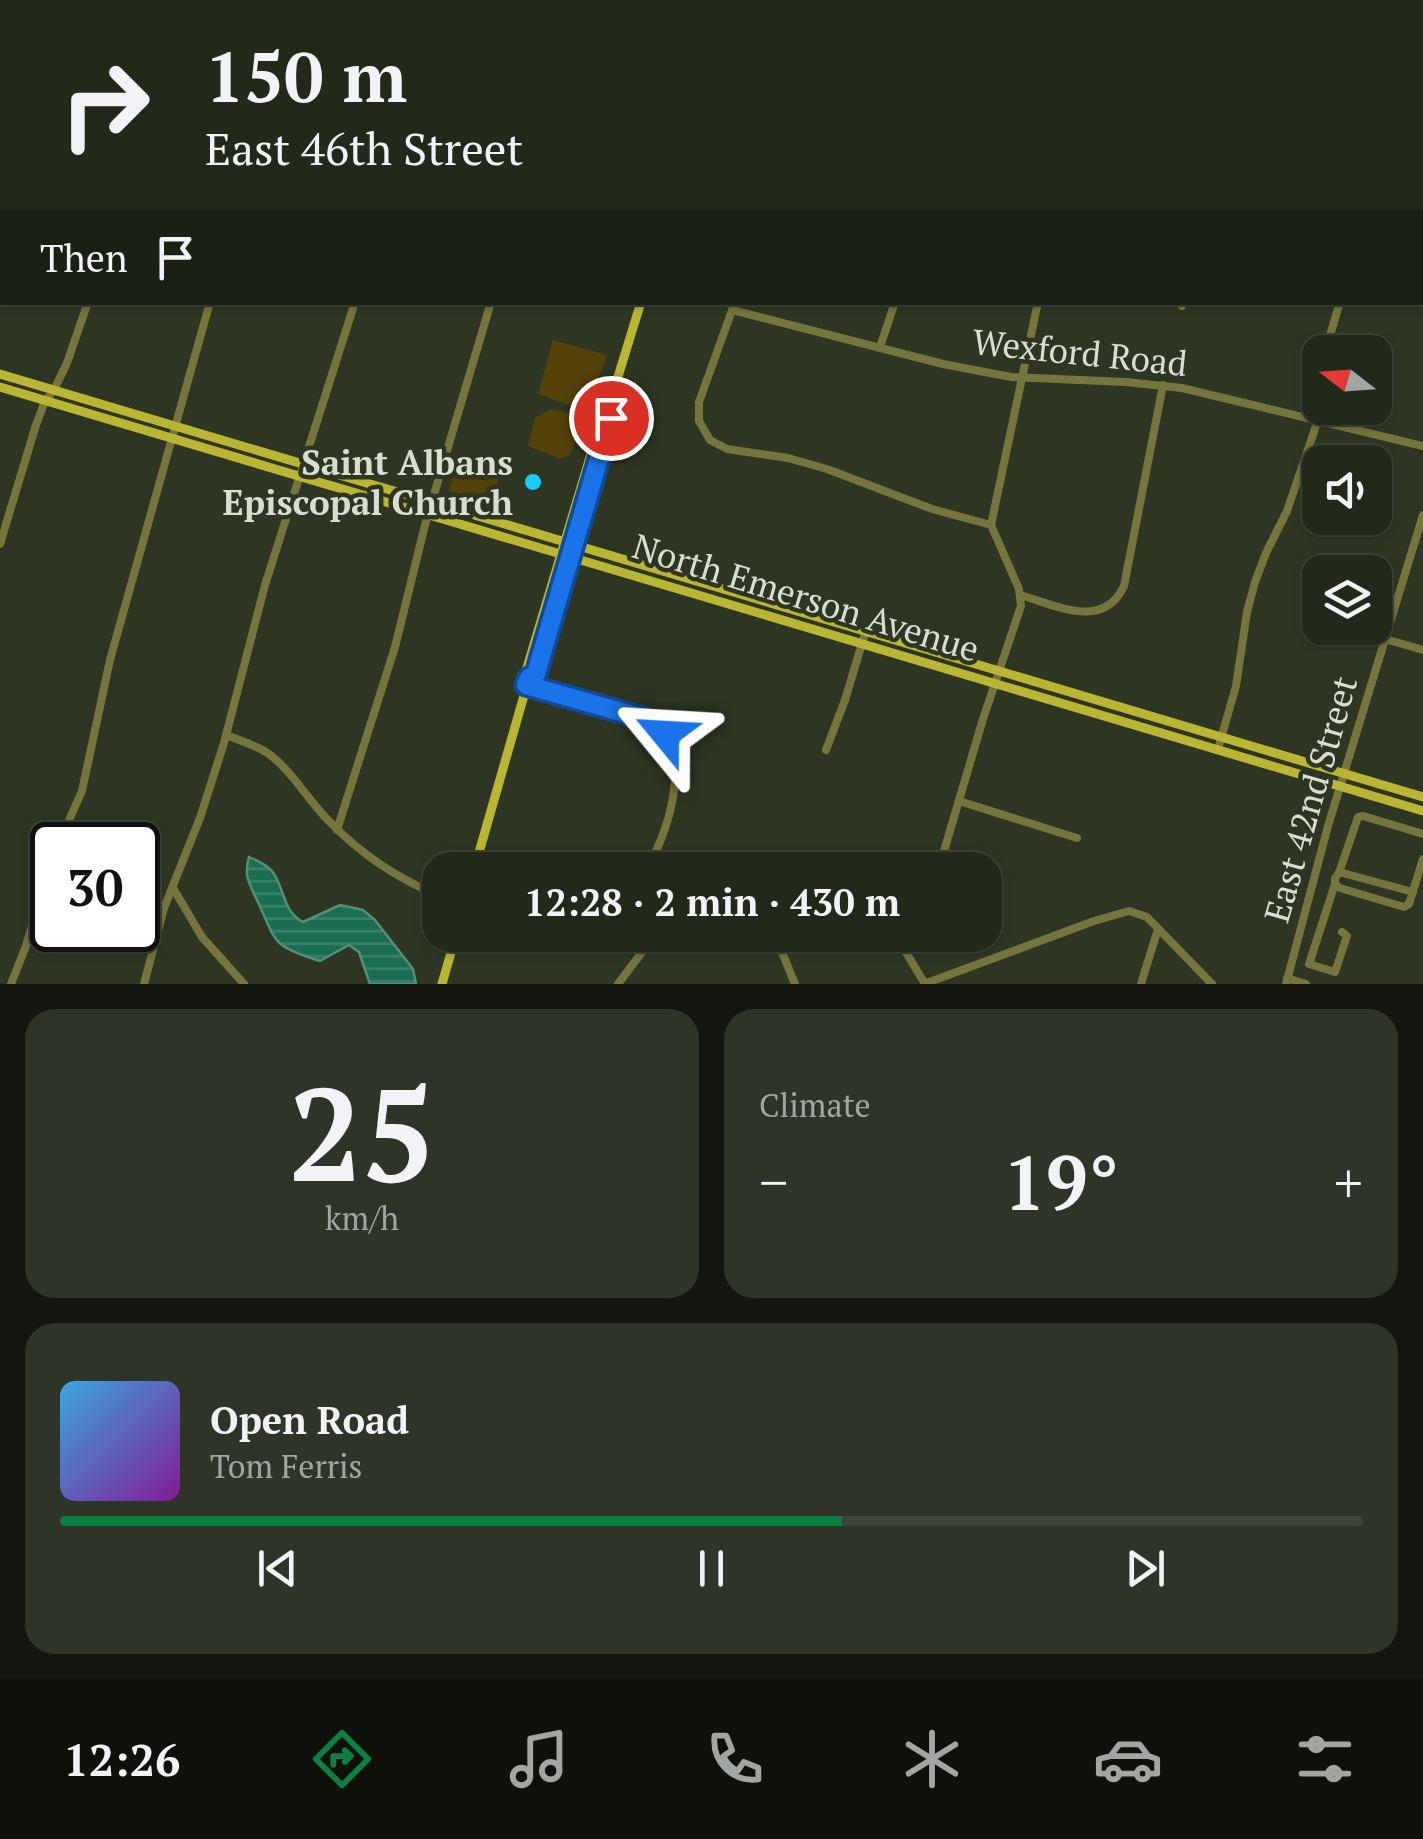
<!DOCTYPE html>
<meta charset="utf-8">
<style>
body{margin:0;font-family:"PT Serif",serif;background:#2e3427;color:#f1f3f6;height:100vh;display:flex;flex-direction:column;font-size:38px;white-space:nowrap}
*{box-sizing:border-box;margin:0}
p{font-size:32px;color:#a2a6a2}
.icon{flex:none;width:55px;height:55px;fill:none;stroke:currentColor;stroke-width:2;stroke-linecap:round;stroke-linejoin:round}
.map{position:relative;height:984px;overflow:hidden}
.drawer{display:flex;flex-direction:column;gap:25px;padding:25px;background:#13160e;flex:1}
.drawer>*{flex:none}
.top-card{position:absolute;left:0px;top:0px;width:1425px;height:305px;box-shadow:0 2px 8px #0004,0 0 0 2px #3f4439;background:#22281a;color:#f1f3f6;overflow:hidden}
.needle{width:65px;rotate:287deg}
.buttons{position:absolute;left:1302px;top:335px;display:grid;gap:20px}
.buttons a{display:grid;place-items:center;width:90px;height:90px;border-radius:20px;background:#22281a;box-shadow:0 2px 8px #0004,0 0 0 2px #3f4439;font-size:50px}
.speed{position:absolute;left:30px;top:822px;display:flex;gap:20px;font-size:50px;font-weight:700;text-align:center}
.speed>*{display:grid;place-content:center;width:130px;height:130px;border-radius:50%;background:#22281a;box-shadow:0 2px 8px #0004,0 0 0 2px #3f4439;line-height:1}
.speed .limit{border:5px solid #111;border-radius:15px;background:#fff;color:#111}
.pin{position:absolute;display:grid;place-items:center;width:85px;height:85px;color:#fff;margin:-42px;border:5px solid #fff;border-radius:50%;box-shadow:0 2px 10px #0007}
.me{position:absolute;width:110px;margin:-55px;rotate:297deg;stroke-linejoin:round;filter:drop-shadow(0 0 8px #0008)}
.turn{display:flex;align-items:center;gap:35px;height:210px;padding:0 40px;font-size:45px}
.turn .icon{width:130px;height:130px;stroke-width:2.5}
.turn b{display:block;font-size:70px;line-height:85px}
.then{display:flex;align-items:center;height:95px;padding:0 40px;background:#0003;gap:20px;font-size:38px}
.big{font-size:75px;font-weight:800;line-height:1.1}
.drawer .widget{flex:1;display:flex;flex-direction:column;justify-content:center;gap:15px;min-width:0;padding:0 35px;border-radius:30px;background:#2e3427}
.drawer .dial{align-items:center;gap:0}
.dial b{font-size:130px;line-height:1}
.song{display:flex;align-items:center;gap:30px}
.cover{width:120px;height:120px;border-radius:15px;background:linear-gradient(135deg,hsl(200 70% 55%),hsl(290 70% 35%))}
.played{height:10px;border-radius:5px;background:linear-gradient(90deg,#0b8043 60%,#3f4439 60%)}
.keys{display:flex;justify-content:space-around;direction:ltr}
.heat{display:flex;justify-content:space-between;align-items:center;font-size:55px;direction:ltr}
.drawer .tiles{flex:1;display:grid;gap:25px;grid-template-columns:1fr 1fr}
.widget:last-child{grid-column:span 2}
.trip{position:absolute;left:422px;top:852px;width:580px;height:100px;border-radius:30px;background:#22281a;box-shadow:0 2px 8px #0004,0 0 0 2px #3f4439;font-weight:800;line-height:100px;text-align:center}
.menu{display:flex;height:160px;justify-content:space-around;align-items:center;background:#0e100a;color:#a2a6a2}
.menu .icon{width:70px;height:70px}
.menu .selected{color:#0b8043}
.menu b{font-size:45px;color:#f1f3f6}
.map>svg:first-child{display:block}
</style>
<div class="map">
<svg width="1423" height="984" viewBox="0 0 1423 984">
<defs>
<pattern id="water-rules" width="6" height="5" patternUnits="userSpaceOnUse" patternTransform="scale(2.5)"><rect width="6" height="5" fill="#1b6d52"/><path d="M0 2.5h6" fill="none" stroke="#3c816a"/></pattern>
</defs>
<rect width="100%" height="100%" fill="#2e3623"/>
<g fill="#554208">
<path d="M553,340L607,355L588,408L583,410L538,394Z"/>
<path d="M551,409L584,417L570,455L561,459L528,446L535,418Z"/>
<path d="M459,457L501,470L491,504L449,491Z"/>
</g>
<path fill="url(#water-rules)" stroke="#548f79" stroke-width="2.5" d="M249,857C257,861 266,864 272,871C285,888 282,911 303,922L340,905L363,910L375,920L413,969L416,984H370L359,952L349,945L320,961C267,945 277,940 255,896C248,881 244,874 249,857Z"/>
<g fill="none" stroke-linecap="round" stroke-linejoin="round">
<g stroke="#76753d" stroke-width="8">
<path d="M423,0V2"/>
<path d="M549,0V2"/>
<path d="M814,0L823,2"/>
<path d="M58,2V0"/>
<path d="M178,2L179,0"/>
<path d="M295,2V0"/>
<path d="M1136,2L1137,0"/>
<path d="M1422,89H1423"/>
<path d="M0,189L2,180"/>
<path d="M1422,223H1423"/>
<path d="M735,302L699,402V421L710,440L727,449L788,458L827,469L932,509L991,525"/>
<path d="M1182,306L1183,302"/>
<path d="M732,310L943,364L1011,377L1126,382L1182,388L1423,446"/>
<path d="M880,347L895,302"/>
<path d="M1325,352L1340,302"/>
<path d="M0,544L36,425L45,401L54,390L67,363L88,302"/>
<path d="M1020,595C1056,605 1103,631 1124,586L1163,385"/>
<path d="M1385,639L1423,650"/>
<path d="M527,685L643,718C699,744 669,828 647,870"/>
<path d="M226,735C241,741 256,745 269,754C293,772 309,802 331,823C362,855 398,879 440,896"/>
<path d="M1218,749L1236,686L1247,612L1255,582L1266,553L1287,511L1318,420"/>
<path d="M826,750L845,700L866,630"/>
<path d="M959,801L1077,838"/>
<path d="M337,830L395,647L425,525L491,302"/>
<path d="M1423,834L1363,816L1358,817L1339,873L1335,878V884L1340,888L1404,907L1409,904L1423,859"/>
<path d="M58,845L82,791L110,660L210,302"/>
<path d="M934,870L944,851L983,719L1021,606L1019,589L991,525L1038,302"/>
<path d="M1339,872L1413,892"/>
<path d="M1335,884L1309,964L1335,972L1347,936L1342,932"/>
<path d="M173,888L202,937L244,984"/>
<path d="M564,935L579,938L597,935"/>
<path d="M900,935L904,949L925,984"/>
<path d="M777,940L795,984"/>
<path d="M1287,978L1306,984"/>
<path d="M11,984L26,946L52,859"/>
<path d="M144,984L164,908L200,818L224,743L265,585L355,302"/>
<path d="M618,984L646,947L663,935"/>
<path d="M924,984L1094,921L1129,911L1147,917L1212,984"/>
<path d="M1141,984L1158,929"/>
<path d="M1286,984L1328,826L1423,515"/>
</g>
<g stroke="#bab533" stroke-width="9">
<path d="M734,2L735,0"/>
<path d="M0,374L1423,797"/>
<path d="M0,387L1423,811"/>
<path d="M529,678L536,674L596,474L619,389L617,380"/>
<path d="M474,870L529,678L526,671L611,387L617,380L641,302"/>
<path d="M442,984L456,935"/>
</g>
</g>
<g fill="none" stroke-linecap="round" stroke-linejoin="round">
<g stroke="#114b97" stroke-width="25">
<path id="route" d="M611,418L541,656L536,674L529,678L526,685L646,719L665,734"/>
</g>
<use href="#route" stroke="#1a73e8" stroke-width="18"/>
</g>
<circle fill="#19cafc" stroke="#2e3623" stroke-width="4" cx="533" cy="482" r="10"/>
<g text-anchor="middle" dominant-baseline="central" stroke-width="9" stroke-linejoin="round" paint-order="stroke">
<g font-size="35" fill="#d9ded3" stroke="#2e3623">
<text transform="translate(1080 352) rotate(6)">Wexford Road</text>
<text transform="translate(806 597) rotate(17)">North Emerson Avenue</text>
<text transform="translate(1310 799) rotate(-74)">East 42nd Street</text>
</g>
<g font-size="35" font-weight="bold" fill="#d9ded3" stroke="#2e3623" text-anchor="end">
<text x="513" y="462">Saint Albans<tspan x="513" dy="40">Episcopal Church</tspan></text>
</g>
</g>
</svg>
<div class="buttons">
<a><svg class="needle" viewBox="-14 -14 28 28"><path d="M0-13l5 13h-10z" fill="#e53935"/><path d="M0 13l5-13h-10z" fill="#a2a6a2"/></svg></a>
<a><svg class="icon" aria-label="sound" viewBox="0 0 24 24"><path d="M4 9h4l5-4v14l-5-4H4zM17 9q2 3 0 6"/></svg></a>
<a><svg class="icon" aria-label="layers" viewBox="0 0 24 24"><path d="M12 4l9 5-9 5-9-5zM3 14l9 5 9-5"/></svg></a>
</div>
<div class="speed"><div class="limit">30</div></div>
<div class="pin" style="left:611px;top:418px;background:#d93025"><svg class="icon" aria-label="arrive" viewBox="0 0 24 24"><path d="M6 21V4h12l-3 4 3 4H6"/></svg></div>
<svg class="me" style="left:665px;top:734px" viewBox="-20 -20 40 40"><path d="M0-17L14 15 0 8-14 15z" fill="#1a73e8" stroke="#fff" stroke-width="4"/></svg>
<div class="trip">12:28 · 2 min · 430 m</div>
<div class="top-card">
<div class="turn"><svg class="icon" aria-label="right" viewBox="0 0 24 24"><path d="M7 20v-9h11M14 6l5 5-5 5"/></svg><div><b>150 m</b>East 46th Street</div></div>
<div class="then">Then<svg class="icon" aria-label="arrive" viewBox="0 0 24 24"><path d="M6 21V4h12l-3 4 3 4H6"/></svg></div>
</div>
</div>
<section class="drawer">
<div class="tiles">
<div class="widget dial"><b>25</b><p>km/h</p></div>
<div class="widget"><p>Climate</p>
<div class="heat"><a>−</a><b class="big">19°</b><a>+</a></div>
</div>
<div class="widget">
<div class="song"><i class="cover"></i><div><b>Open Road</b><p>Tom Ferris</p></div></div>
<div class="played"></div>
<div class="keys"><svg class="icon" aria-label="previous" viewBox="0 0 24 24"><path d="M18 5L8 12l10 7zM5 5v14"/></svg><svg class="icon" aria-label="pause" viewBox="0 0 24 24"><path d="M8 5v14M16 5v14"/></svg><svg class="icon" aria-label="next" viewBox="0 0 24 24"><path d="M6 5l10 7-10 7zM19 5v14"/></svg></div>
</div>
</div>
</section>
<nav class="menu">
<b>12:26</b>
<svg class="icon selected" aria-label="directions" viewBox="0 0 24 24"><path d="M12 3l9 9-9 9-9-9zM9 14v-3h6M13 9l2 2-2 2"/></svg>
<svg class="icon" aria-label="music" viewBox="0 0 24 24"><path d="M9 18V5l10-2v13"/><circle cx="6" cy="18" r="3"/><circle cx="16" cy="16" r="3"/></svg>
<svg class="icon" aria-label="phone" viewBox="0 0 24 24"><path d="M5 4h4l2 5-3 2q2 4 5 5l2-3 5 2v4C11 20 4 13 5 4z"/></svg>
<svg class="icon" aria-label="climate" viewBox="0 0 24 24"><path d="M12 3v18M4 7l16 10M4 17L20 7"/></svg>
<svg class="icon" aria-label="car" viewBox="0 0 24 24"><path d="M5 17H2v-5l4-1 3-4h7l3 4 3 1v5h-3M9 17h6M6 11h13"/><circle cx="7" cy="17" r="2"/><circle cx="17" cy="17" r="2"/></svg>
<svg class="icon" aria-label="filters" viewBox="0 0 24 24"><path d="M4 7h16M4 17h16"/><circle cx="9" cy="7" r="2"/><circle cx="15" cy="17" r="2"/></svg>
</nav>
